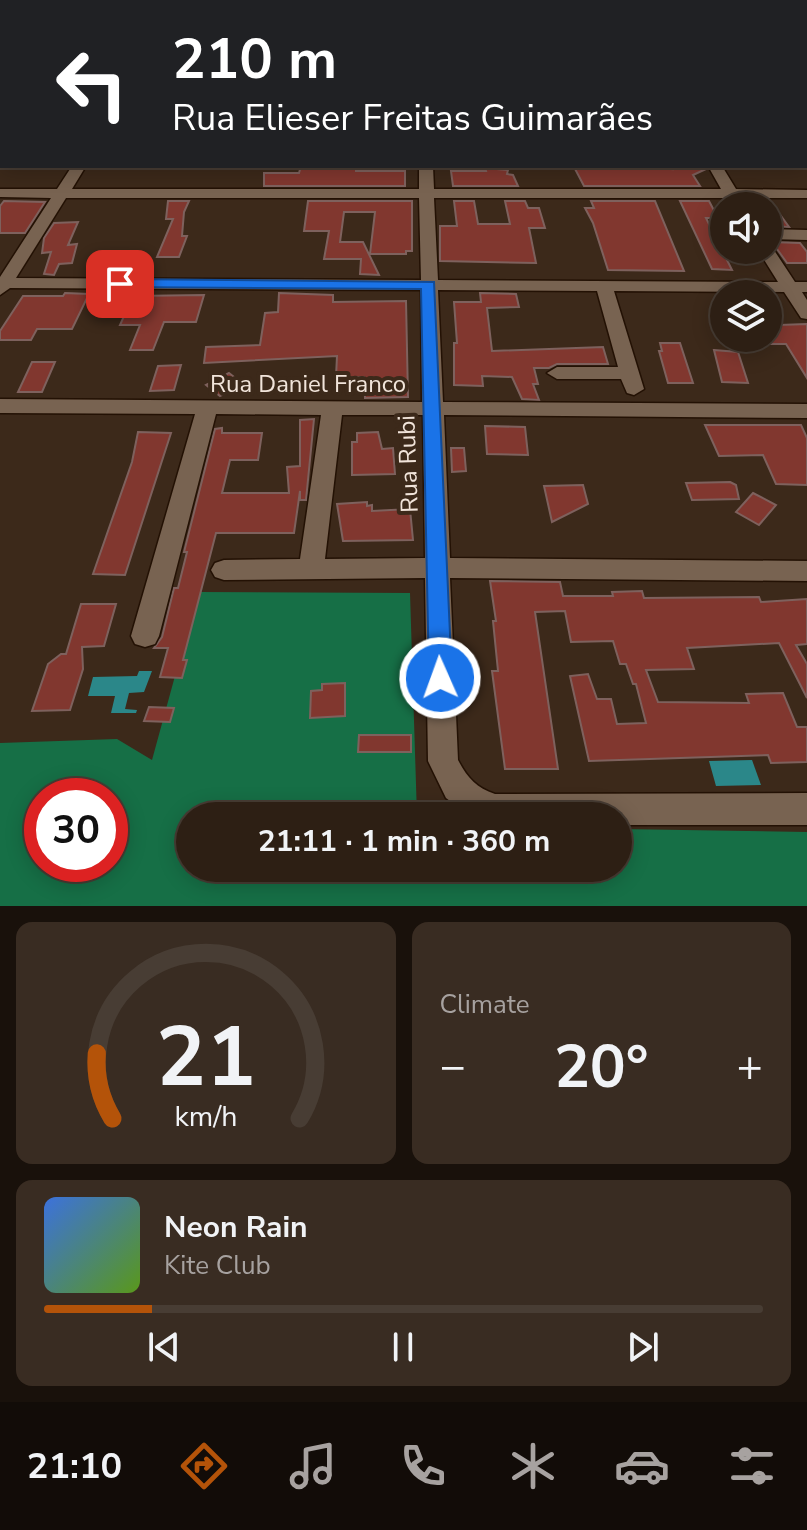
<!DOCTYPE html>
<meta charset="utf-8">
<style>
body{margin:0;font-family:"Nunito Sans",sans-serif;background:#392c22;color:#f1f3f6;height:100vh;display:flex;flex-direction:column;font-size:30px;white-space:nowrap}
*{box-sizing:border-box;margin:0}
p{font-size:26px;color:#a7a2a0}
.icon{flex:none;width:44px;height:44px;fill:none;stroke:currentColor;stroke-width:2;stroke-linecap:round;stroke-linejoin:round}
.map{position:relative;height:906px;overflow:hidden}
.panel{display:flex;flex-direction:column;gap:16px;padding:16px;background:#19110b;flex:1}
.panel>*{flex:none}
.top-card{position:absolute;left:0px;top:0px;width:808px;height:168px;box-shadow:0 4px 20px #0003,0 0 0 2px #483d34;background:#202124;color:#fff;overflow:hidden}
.buttons{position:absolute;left:710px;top:192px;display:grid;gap:16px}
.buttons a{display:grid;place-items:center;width:72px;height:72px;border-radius:50%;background:#2d1f14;box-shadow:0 4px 20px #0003,0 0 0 2px #483d34;font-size:40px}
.speed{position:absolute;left:24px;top:778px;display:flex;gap:16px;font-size:40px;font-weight:700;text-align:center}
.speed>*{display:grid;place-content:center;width:104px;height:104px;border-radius:50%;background:#2d1f14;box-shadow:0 4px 20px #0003,0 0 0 2px #483d34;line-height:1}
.speed .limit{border:12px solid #d22;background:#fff;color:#111}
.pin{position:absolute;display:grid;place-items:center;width:68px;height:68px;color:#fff;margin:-34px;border-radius:16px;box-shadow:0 4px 12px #0006}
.me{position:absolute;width:88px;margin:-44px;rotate:358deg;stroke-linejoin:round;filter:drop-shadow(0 0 6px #0008)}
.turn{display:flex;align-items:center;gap:28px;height:168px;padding:0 40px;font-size:36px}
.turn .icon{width:104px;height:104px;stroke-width:2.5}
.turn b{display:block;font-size:56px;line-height:68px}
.big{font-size:60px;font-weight:700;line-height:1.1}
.panel .card{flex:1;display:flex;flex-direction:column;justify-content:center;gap:12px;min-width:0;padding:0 28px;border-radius:16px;background:#392c22}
.panel .dial{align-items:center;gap:0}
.dial svg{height:208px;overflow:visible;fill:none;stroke:#483d34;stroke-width:7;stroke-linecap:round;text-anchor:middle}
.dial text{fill:#f1f3f6;stroke:none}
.song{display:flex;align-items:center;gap:24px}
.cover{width:96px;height:96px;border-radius:12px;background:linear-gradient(135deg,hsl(220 70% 55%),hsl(90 70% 35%))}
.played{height:8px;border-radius:4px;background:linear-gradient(90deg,#b45309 15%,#483d34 15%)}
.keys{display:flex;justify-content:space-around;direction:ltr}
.heat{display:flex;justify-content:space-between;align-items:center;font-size:44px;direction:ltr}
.panel .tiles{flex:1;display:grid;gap:16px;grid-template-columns:1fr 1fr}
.card:last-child{grid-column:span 2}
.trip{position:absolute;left:176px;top:802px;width:456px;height:80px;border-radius:40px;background:#2d1f14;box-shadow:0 4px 20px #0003,0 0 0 2px #483d34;font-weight:700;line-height:80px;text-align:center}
.tabs{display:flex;height:128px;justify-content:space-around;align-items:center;background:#120c08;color:#a7a2a0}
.tabs .icon{width:56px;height:56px}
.tabs .active{color:#b45309}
.tabs b{font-size:36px;color:#f1f3f6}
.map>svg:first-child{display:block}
</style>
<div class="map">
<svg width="807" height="906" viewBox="0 0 807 906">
<rect width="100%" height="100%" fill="#3c291a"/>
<path fill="#166f46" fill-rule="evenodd" d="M198,592L410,593L417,816H190V868H618V829L807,832V906H0V743L117,739L152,760ZM42,796H110V864H42Z"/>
<g fill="#2b8789">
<path d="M139,671H152L144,692L129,693L125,709L137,710L136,713H111L115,696H88L93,677L137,676Z"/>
<path d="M752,760L761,785L716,786L709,761Z"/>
</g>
<g fill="#81372f" stroke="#7e615d" stroke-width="2">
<path d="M301,166H356V171H405V186H264V173H299Z"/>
<path d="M630,166L672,169L670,166H688L690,169H706L693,175L700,186H584L574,167Z"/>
<path d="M485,168L508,170L507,174L513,175L518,186H453L451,171H486Z"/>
<path d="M4,201L45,202L25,233H0V206Z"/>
<path d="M168,201H189L184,212L182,236H187L179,257H157L173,219H166Z"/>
<path d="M308,201H412V251H406V254H370L375,212H344L340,242H363L379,275L360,274L361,259H324L329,231H304Z"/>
<path d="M454,201H474L478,224H510L505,201H525L528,208H539L545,228H529L536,263L440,261V226H457Z"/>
<path d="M591,201H655L684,271L608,270L593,223L585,208H594Z"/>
<path d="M680,201H709L718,218H706L732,270L712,269Z"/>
<path d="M768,201H770L789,227L768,226Z"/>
<path d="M78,222L68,245L77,244L72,263L59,264L54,275L44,274L51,252L42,253L44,238L54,223Z"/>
<path d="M772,242L800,243L807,252V263H787Z"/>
<path d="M65,293L89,294L72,329H37L31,340H0V331L23,296H63Z"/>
<path d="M279,293L333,295V302L406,301L408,397L365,398L364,377H336L337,356L204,363L206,347L260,345L265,313L278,312Z"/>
<path d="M480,293L516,294L519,307L487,308L492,351L603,347L608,364H557L549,368H534L538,384H533L539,400L522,399L512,377L482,376L483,386L454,385V343H457L454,302H481Z"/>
<path d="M204,295L196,322H164L153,350H130L140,325H120L133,296Z"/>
<path d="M768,306L779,325L807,324V378L786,344H768Z"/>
<path d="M660,343H680L693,383H668L659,351H662Z"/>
<path d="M714,350L738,352L748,383L722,382Z"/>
<path d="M32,362H55L42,392H18Z"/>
<path d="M181,365L174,390L150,391L158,366Z"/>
<path d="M229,373L243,384L220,396L206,385Z"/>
<path d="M314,419L306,500H300V491L294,533H216L183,660H187L182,678L160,677L168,648H154L162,637L174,588H178L187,552H184L215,429L222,428V433H262L258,460H230L222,493H289L287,467L300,466V420Z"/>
<path d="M705,425H801L807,438V485L776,484L763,455L719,456Z"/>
<path d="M485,426L525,427L528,455L487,454Z"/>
<path d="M138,432L171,433L125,575L93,574L132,462Z"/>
<path d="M378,432L382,449L393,448L395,474L352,475V442H357V433Z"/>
<path d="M451,448H464L466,471L452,472Z"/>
<path d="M730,482L736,485L739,499L692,500L686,483Z"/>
<path d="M583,485L588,504L552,522L544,486Z"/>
<path d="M753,493L776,505L759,525L736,512Z"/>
<path d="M367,502V506L372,505V511L410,509L413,540L343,541L337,504Z"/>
<path d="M490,581L560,582L563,596H613L612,592L642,591L644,598L759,597L761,602L807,599V644L796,645L807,664V698L779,643L687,648L694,669L646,670L658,702L749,703L746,694L783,693L797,727H807V762L771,763L768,755L589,761L570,676L588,674L597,699H611L617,724L646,723L636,684H633L626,664H620L613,641L571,642L565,611L535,612L558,769H505L492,671H498L493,621H496Z"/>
<path d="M81,604H116L104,646L82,647L83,669L70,710L32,711L48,664L61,654H66Z"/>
<path d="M345,683V716L310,718L311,691L322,690V684Z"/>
<path d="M149,707L174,708L170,722L144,721Z"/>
<path d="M359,735H411V752H358Z"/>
</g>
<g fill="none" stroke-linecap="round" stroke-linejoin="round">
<g stroke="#231104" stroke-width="3">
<g id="minor">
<path d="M664,0H686L688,2H666Z"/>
<rect x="806" y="14" width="1" height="7"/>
<path d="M0,36H2L0,43Z"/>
<rect x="806" y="100" width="1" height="8"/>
<rect x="0" y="130" width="2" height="8"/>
<rect x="806" y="132" width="1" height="8"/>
<path d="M806,160L807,168L801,167L806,166Z"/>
<path d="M72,166H86L72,189H419V166H433L434,189H721L708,166H722L736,189L807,190V198H742L745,206H731L727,198H434L438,280L778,282L758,250H768V246L772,247L795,282H807V292H802L807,300V319L801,318L784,292L614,291L644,389L634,395L627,393L621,379H557L547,373L557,367H618L597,291L438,290L443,402L807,404V418L444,415L450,558L807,561V581L450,578L458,760C467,777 476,788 495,794L807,793V825H618V816H470L446,798L428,761L425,578L224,580L215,577L211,570L215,563L224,560L300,559L321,415L216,414L159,636L155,644L145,647L135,644L131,636L195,414L0,413V399L422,402L421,290L10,288L0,295V277L51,198L0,197V189H57ZM66,198H419L421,280L16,278ZM342,415H423L425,558L325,559Z"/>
<path d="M768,229L807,230V240L768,239Z"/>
</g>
</g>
<use href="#minor" fill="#786351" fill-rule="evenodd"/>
</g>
<path fill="#1a73e8" stroke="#114b97" stroke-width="2" d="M120,279L434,282L452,678L449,685L440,688L432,685L429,678L421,289L115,287L112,284Z"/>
<g text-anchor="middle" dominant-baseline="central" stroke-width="8" stroke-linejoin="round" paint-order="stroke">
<g font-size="24" fill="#f1e4da" stroke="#3c291a">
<text x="308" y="384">Rua Daniel Franco</text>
<text transform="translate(408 464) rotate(-92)">Rua Rubi</text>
</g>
</g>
</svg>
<div class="buttons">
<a><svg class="icon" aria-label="sound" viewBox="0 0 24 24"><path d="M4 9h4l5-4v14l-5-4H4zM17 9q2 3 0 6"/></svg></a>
<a><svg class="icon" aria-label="layers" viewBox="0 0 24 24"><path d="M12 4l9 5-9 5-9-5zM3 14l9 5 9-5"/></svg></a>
</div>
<div class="speed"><div class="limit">30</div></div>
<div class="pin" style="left:120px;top:284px;background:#d93025"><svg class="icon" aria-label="arrive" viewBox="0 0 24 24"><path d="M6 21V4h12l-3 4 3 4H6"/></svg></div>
<svg class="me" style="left:440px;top:678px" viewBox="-20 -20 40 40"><circle r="17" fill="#1a73e8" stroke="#fff" stroke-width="3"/><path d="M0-11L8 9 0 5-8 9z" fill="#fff"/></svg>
<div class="trip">21:11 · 1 min · 360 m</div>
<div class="top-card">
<div class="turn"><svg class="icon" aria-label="left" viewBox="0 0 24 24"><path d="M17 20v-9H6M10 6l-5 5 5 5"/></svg><div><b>210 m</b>Rua Elieser Freitas Guimarães</div></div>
</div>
</div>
<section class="panel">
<div class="tiles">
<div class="card dial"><svg viewBox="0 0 100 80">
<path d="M14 69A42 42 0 1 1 86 69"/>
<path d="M14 69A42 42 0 0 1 8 44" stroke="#b45309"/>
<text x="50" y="56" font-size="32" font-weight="700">21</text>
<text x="50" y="72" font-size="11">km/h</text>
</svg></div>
<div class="card"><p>Climate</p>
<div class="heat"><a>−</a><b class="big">20°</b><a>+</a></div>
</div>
<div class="card">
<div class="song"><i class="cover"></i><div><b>Neon Rain</b><p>Kite Club</p></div></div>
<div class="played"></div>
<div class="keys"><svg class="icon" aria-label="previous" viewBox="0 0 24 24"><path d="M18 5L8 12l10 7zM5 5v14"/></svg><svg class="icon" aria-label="pause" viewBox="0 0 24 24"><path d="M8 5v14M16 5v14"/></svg><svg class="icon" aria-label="next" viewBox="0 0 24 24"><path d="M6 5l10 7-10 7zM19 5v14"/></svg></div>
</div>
</div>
</section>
<nav class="tabs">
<b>21:10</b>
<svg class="icon active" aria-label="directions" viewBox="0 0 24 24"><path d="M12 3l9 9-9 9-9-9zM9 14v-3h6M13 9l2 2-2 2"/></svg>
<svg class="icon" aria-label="music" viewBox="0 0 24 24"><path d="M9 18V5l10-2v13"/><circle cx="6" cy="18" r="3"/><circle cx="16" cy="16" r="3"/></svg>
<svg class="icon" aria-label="phone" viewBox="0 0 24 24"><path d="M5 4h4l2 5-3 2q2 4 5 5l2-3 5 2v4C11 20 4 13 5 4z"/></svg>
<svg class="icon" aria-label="climate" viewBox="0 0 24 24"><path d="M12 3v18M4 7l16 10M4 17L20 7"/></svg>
<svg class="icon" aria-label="car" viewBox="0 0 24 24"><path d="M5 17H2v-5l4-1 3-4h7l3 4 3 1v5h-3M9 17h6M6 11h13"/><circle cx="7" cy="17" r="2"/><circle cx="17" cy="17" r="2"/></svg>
<svg class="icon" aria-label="filters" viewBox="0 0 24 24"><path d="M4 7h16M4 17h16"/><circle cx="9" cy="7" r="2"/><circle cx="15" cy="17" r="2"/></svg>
</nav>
